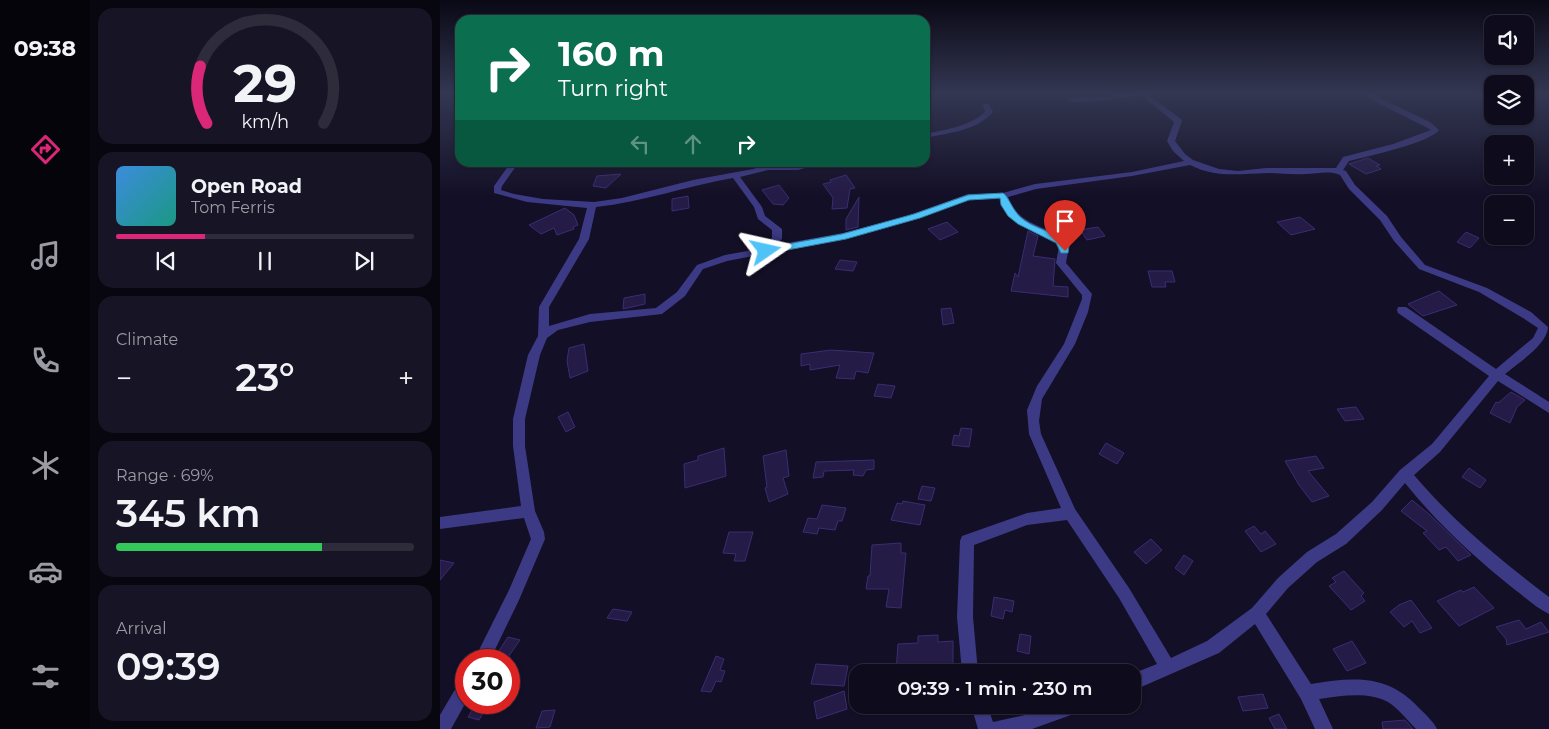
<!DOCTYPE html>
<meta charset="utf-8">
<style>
body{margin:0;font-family:Montserrat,sans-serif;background:#171425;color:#f1f3f6;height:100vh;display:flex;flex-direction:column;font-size:19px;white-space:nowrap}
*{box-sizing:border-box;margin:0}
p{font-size:16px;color:#9b9ba3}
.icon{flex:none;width:28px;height:28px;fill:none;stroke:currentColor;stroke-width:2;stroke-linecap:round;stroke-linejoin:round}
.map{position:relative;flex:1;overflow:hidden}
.sheet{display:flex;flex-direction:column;gap:8px;padding:8px;background:#08060f;width:350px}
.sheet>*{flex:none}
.top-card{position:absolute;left:15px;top:15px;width:475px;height:152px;border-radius:15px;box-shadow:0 1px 4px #0004,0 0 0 1px #2e2b3b;background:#0b6e4f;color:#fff;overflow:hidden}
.tools{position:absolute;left:1044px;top:15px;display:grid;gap:10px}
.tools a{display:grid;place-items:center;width:50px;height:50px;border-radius:10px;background:#0e0b1c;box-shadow:0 1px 4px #0004,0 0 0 1px #2e2b3b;font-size:25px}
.speed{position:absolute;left:15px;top:649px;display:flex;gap:10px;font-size:25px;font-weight:700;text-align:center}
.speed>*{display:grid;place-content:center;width:65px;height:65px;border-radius:50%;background:#0e0b1c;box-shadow:0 1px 4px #0004,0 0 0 1px #2e2b3b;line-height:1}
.speed .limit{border:8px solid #d22;background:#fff;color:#111}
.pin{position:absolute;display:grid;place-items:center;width:42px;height:42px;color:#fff;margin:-51px -21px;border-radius:50% 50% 50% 0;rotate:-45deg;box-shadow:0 0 5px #0007}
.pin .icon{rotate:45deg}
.me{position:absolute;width:55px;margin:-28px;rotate:79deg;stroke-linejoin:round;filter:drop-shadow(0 0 4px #0008)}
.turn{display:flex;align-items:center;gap:18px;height:105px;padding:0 20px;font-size:22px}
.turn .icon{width:65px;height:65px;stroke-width:2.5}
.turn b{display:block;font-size:35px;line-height:42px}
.lanes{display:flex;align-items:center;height:48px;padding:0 20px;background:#0003;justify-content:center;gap:25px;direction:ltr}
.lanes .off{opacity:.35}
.big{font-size:38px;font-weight:600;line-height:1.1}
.sheet .card{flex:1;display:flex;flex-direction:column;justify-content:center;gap:8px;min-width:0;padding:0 18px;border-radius:15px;background:#171425}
.sheet .dial{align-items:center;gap:0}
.dial svg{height:130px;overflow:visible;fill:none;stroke:#2e2b3b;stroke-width:7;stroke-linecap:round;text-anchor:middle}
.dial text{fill:#f1f3f6;stroke:none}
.song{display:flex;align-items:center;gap:15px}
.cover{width:60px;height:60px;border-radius:8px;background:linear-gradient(135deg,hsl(210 70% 55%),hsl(170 70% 35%))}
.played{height:5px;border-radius:2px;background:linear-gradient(90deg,#db2777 30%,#2e2b3b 30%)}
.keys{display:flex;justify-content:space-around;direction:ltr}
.heat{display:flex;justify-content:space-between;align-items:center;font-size:28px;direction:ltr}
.charge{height:8px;border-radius:4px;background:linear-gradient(90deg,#34c759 69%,#2e2b3b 0)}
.trip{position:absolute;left:409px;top:664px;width:292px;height:50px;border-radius:15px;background:#0e0b1c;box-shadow:0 1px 4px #0004,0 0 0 1px #2e2b3b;font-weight:600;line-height:50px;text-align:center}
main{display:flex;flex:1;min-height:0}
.tabs{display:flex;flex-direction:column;width:90px;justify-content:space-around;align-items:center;background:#06040b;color:#9b9ba3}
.tabs .icon{width:35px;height:35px}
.tabs .on{color:#db2777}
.tabs b{font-size:22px;color:#f1f3f6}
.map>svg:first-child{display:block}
</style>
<main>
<nav class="tabs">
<b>09:38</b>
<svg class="icon on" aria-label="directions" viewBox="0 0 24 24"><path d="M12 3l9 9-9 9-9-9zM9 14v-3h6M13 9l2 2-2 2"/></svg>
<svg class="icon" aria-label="music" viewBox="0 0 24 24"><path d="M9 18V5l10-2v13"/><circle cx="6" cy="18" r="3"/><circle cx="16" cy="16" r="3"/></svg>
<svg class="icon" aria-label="phone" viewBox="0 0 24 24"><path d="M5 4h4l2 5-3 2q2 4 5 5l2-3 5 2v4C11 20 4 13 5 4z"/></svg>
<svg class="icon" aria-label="climate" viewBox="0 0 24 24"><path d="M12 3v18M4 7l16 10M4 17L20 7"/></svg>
<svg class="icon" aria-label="car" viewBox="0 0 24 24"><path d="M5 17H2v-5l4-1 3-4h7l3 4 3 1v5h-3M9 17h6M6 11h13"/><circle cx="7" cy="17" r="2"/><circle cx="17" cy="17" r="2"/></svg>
<svg class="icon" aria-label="filters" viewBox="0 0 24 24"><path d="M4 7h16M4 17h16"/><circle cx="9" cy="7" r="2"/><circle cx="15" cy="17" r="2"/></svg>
</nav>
<section class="sheet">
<div class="card dial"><svg viewBox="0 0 100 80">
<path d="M14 69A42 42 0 1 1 86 69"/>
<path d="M14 69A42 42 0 0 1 10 34" stroke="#db2777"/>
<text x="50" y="56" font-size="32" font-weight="700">29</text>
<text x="50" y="72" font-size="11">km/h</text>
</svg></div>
<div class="card">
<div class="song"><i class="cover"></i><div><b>Open Road</b><p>Tom Ferris</p></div></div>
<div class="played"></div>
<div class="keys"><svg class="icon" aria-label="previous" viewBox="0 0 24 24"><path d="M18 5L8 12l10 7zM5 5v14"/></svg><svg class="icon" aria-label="pause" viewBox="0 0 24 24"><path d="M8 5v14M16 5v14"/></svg><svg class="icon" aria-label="next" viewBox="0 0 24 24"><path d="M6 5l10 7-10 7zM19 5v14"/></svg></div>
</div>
<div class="card"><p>Climate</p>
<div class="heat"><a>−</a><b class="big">23°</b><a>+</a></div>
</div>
<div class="card"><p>Range · 69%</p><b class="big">345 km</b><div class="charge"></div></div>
<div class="card"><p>Arrival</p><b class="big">09:39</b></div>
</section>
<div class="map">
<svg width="1109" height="729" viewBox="0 0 1109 729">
<rect width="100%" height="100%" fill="#130f26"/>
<g fill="#241b47" stroke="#3b2d73">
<path d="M928,158L940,165L936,166L941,169L926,174L909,164Z"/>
<path d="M181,174L166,188L153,186L157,176Z"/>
<path d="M406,175L415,188L410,189L407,208L392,209L393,198L383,184L391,182L390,180Z"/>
<path d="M339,185L349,198L343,205L333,204L322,190Z"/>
<path d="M248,196L249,208L232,211V199Z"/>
<path d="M419,197L418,227L406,230V219Z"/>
<path d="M125,208L134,215L138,225L133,227L134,229L117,235L114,228L101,234L89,225Z"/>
<path d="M860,217L875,229L851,235L837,222Z"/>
<path d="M507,222L518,232L500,240L488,229Z"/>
<path d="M658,227L665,236L647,240L640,230Z"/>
<path d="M588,231L598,236L593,256L615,259L613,286L628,287V297L571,291L575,273L578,277Z"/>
<path d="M1026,232L1039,238L1030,248L1017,242Z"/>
<path d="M400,260L417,262L413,271L395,269Z"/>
<path d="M708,271H732L735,282H725L726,287H712Z"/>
<path d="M999,291L1017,305L983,316L968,304Z"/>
<path d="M205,294V304L183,309L184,298Z"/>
<path d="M511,308L514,323L503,325L501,309Z"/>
<path d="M144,344L148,371L130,378L127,361L129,348Z"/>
<path d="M391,350L434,353L428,373L416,371L414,379L396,378L400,365L370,370V364L361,366V354Z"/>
<path d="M438,384L455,386L451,398L434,396Z"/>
<path d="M1071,392L1085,400L1077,407L1070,423L1050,413L1056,402L1058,403Z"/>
<path d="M916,407L924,419L905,421L897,409Z"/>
<path d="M128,412L135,427L126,432L118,417Z"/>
<path d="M521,428L532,429L529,447L512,445L514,435L519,436Z"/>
<path d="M666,443L684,453L677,464L659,454Z"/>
<path d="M284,448L286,476L245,488L244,464L258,460V456Z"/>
<path d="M346,450L349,476L343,478L348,494L329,502L325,488L327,487L323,456Z"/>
<path d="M876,456L884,468L868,471L889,496L872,502L859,485L845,461Z"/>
<path d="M434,460V469L426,470L423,476L413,475L414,470L384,471L383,477L373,478L376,462Z"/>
<path d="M1029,468L1046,480L1040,488L1022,477Z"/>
<path d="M482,486L495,488L491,501L478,499Z"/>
<path d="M972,500L989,514L1031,555L1018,561L1006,547L999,550L983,533L987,531L961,511Z"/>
<path d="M463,501L485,505L480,525L451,520L457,503L462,504Z"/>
<path d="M382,505L406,508L402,521H398L395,530L379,528L377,534L363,532L368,518L377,519Z"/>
<path d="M814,526L821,534L825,531L836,544L821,552L805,531Z"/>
<path d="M289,532H313L305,561H294L296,554L283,553Z"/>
<path d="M711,539L722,550L706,564L694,552Z"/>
<path d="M461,543V553H466L461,608L446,607L449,589H426L428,576H430L432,545Z"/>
<path d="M744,555L753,561L744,575L735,568Z"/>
<path d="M0,560L14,563L0,580Z"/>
<path d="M904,571L924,593L921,596L925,601L911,610L889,586L896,582L892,578Z"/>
<path d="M1034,587L1054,608L1019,626L997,601L1021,590L1023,592Z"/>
<path d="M554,597L574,601L572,612L565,610L563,619L551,616Z"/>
<path d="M971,600L992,628L980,633L972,621L964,627L950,612L959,605Z"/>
<path d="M173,609L192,612L187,621L167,618Z"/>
<path d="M1079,620L1086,629L1101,622L1109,632L1067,645L1066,639L1056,627Z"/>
<path d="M580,634L591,636L589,654L577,651Z"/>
<path d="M498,635V642L513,641V672H456L458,644L478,643V636Z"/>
<path d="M68,637L80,640L66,660H53Z"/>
<path d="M912,641L926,663L907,671L893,649Z"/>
<path d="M276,656L284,659L280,670L285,671L281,682L276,681L271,692L261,691Z"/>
<path d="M376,664L408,666L404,686L371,684Z"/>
<path d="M404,691L407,709L377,719L374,702Z"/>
<path d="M823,694L828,708L803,711L798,697Z"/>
<path d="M34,707L45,710L39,720L28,717Z"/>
<path d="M115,710L110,727L96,728L102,711Z"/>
<path d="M839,714L847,729H835L829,718Z"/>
<path d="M965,720L973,729H943L942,722Z"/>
</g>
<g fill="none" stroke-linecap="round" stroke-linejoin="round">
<g fill="#3d3a85" fill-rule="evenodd">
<path d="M690,93H706L741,119L742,121L735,141L745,154L753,160L779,169L798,171L826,168H896L903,157L953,144L991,130L984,126L940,104L922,93H929L990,122L999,130C989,143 928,156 909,161L903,170L906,171L915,185L947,216L961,237L985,265L1047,288L1091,312L1108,327C1108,344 1077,364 1065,374L1109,402V413L1058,381L1000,452L974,475C1013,521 1060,560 1109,597V614C1096,608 1085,597 1074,589C1034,557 997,523 965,483L942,510L906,544L877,562L848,588L826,614L871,684C914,677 948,674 979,708C986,715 993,721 997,729H976C967,720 959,709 948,702C928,691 900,696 879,699L893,729H875L861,699L815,624L779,653L692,691V674L717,664L679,598L627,520L587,525L534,545L533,617L538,672H522L517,617L520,541L522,536L587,513L621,508L589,434L587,410L597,386L624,344L642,299V295L616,263L619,246L617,243C594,232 569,224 560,199L529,200L470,221L403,239L287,261L263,269L245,296L222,314L150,322L118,330L107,338L100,355L85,419V446L95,511L104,532L105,539L79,600L50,660H34L69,590L91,539L84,518L0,529V517L81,506L73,446V419L88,355L98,336L99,307L139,239L147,208L87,202L54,193V186L71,162H79L62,186L61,190L74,194L103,199L154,202L182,198L253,180L313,169L333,162H345L339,166L386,162L358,170H328L300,177L322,207L325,216L342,229V239L336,245L403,233L464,217L528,194L563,193L595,184L692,172L744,161L733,151L727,141L734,122L701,95L660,101L633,102L629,100L633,98L660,97ZM750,165C776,178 799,174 826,173C839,173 852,175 865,174C877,174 889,170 900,175L909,189L940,220L954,241L979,269L1039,292L1083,318L1098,328L1093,338L1056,369L966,307H958L957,310L958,313L1049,376L992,444L960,470L932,502L896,534L867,552L838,578L812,608L767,641L731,658L689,588L635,509L601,434L599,421L602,399L635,344L648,312L652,294L626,263L629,246C613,223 581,231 568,197L596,189L692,176ZM293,178L314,207L318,219L332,230V238L324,248L285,255L257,265L237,292L216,308L150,314L109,326V307L149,239L156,207C202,202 247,186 293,178Z"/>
<path d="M543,104H549L553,112C536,131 509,133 485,138V134C507,129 528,127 545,112Z"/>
<path d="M26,679V702L11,729H0V715L20,681Z"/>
<path d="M531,705H547L553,722L585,715L612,705H644L642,711L592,729H538Z"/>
</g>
</g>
<linearGradient id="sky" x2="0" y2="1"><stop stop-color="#0a0815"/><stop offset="0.48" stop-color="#333752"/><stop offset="1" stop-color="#333752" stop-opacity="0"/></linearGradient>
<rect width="1109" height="195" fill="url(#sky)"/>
<path fill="#4fc3f7" stroke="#337fa1" d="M563,193C568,195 573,213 584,220C598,230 618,232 629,246L628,253H621L616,243L578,224L568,216L561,205L560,198L529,200L480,218L406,239L326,254L322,251L326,248L402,234L474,214L528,195Z"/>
</svg>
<div class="tools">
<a><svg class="icon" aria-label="sound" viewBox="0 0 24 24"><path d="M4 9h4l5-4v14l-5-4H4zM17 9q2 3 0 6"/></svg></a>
<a><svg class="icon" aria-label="layers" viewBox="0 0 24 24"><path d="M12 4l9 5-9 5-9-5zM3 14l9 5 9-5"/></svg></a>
<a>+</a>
<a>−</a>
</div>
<div class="speed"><div class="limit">30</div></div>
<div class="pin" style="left:625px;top:251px;background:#d93025"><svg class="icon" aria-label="arrive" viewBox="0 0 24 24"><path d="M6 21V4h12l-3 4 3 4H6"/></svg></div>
<svg class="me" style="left:326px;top:251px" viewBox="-20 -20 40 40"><path d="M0-17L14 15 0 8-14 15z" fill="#4fc3f7" stroke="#fff" stroke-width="4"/></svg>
<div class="trip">09:39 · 1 min · 230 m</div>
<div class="top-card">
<div class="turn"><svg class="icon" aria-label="right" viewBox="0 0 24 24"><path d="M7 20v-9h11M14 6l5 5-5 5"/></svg><div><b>160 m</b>Turn right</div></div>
<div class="lanes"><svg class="icon off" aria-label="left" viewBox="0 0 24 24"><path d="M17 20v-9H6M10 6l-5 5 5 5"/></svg><svg class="icon off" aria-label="ahead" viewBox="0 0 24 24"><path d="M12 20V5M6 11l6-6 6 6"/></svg><svg class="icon" aria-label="right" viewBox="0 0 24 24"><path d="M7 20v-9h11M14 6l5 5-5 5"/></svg></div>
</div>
</div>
</main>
